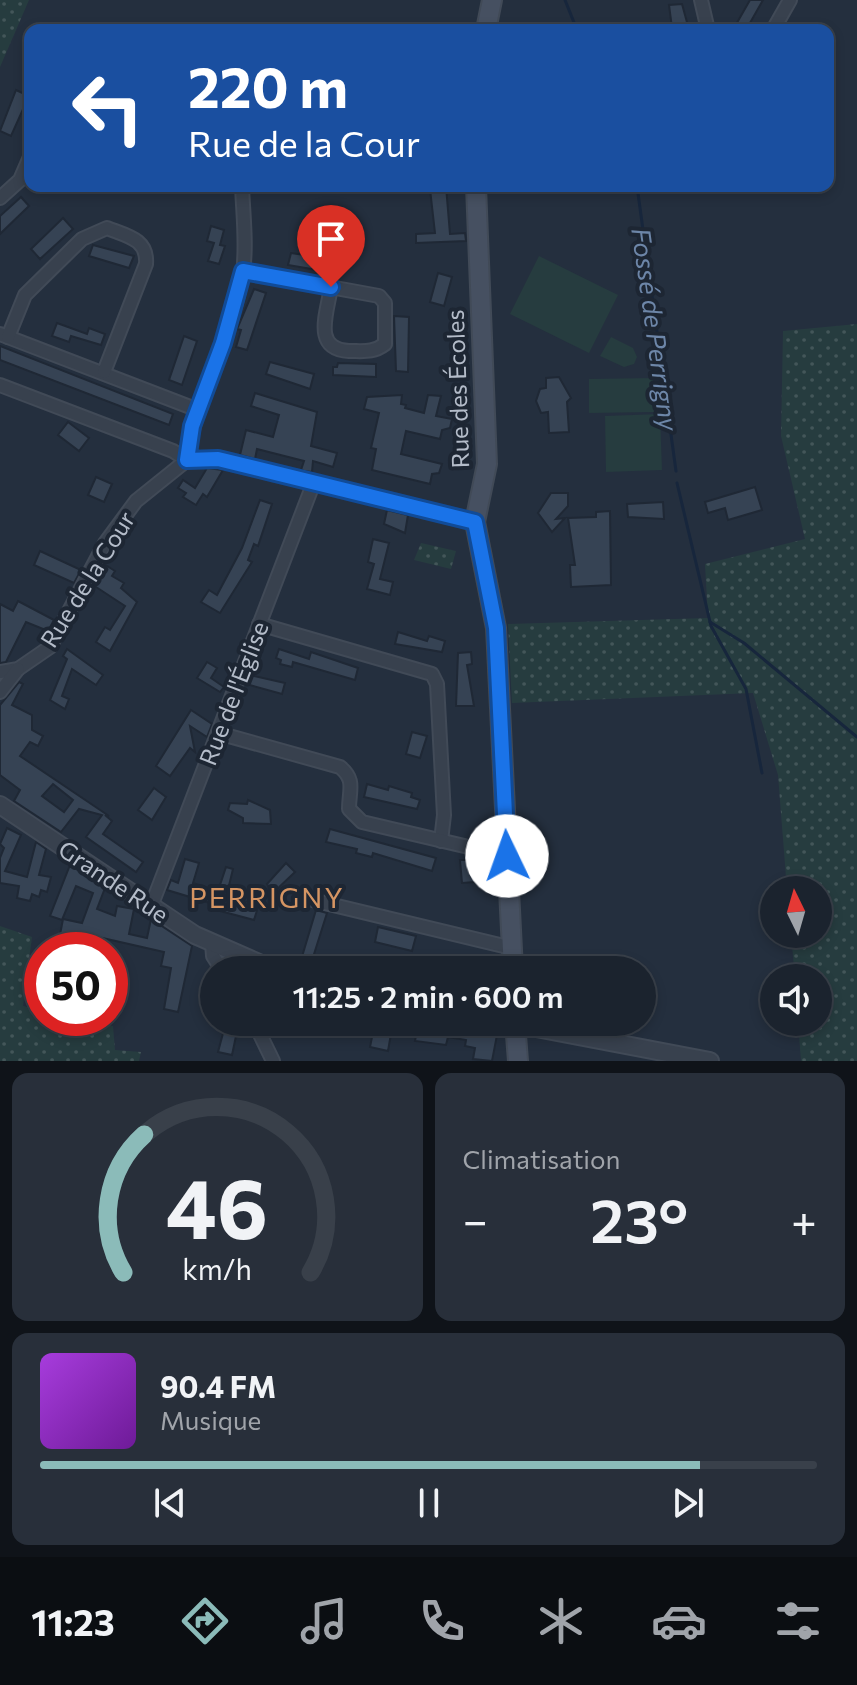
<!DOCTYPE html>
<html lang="fr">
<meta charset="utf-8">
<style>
body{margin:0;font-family:Commissioner,sans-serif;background:#282f3a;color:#f1f3f6;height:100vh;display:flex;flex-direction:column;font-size:30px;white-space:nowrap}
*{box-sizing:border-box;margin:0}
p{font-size:26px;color:#a0a4aa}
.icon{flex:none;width:44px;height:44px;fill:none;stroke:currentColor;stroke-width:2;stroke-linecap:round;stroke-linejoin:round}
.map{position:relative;height:1061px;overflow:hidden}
.side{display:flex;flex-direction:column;gap:12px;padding:12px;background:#0f1319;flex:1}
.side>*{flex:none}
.hud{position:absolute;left:24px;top:24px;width:810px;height:168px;border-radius:16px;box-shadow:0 4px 12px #0003,0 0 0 2px #39404a;background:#1a4fa0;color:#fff;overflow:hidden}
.needle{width:52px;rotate:355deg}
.controls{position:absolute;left:760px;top:876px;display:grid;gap:16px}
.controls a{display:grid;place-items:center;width:72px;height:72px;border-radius:50%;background:#1b232e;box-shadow:0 4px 12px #0003,0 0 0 2px #39404a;font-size:40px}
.speed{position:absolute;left:24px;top:932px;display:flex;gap:16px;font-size:40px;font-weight:700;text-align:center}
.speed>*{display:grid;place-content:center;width:104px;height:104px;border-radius:50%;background:#1b232e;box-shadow:0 4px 12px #0003,0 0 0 2px #39404a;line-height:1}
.speed .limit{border:12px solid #d22;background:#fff;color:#111}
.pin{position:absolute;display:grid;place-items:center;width:68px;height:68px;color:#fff;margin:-82px -34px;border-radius:50% 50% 50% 0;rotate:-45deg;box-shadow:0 0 8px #0007}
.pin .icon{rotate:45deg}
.me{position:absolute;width:88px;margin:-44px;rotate:357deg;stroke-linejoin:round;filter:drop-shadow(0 0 6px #0008)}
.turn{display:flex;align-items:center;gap:28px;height:168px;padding:0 32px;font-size:36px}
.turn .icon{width:104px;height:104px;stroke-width:2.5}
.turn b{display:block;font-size:56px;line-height:68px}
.big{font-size:60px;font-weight:600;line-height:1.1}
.side .widget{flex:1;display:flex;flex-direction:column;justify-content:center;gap:12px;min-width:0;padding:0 28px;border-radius:16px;background:#282f3a}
.side .dial{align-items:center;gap:0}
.dial svg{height:208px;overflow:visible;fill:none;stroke:#39404a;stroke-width:7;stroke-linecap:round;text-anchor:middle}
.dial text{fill:#f1f3f6;stroke:none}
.song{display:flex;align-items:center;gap:24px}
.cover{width:96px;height:96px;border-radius:12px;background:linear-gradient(135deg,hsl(280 70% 55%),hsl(280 70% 35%))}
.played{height:8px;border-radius:4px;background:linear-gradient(90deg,#8bbbb9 85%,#39404a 85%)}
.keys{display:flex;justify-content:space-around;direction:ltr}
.heat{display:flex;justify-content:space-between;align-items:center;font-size:44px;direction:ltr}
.side .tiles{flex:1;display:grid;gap:12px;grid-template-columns:1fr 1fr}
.widget:last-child{grid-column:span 2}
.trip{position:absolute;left:200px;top:956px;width:456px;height:80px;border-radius:40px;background:#1b232e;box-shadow:0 4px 12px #0003,0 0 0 2px #39404a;font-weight:600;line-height:80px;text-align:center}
.tabs{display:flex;height:128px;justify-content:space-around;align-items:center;background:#0b0e12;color:#a0a4aa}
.tabs .icon{width:56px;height:56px}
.tabs .active{color:#8bbbb9}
.tabs b{font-size:36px;color:#f1f3f6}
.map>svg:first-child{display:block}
</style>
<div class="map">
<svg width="857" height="1061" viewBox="0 0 857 1061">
<defs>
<pattern id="grass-dots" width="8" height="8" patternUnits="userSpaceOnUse" patternTransform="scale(2)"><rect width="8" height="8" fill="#263c3f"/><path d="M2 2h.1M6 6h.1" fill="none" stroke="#435659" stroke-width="1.8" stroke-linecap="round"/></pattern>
</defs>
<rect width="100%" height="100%" fill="#242f3e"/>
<g fill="url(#grass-dots)">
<path d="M0,0H29L0,67Z"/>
<path d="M857,324V1061H801L798,1022H818V978H795L791,934H818V890H787L778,775L753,693L512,703L508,624L708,618L705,564L805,539L781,436L783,331Z"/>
<path d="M421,543L456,551L451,569L414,560Z"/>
<path d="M0,926L32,937L23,1006L42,1010V1018H76L113,1026L115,1050L141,1052L139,1061H0Z"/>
</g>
<g fill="#263c3f">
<path d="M539,256L618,295L589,353L510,314Z"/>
<path d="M611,337L633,348L637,357L634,364L624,367L600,356Z"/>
<path d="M653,378L654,412L589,413V379Z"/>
<path d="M660,414L662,470L606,472L605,416Z"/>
</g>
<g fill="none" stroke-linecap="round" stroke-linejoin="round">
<g stroke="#17263c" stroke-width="3">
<path d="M565,0L577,30"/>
<path d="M637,186L676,471"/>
<path d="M677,483L711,626L746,689L762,773"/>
<path d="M710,622L744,643L857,737"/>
</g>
</g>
<g fill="#364354" stroke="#1f2835" stroke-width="2" fill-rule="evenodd">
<path d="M750,0H763L746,30H739L734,28Z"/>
<path d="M682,4L688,26L672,28L669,5Z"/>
<path d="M16,90L29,96L11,136L0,131Z"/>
<path d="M434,186H446L450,234L465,233L466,241L416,243V234L435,233L430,189Z"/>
<path d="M21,197L29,206L0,234V216Z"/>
<path d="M63,218L73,229L40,259L31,249Z"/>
<path d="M211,226L224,230L220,245L225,246L219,264L208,261L214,243L207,241Z"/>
<path d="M93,245L134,256L129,268L89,256Z"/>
<path d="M291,253L338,260L335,273L288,265Z"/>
<path d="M438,273L452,277L444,306L430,302Z"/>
<path d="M254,289L266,293L247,350L236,347L241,330L237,329Z"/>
<path d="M394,316L409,317L408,372L396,371Z"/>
<path d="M57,323L87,334L89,328L105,334L101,345L71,336L69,342L52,336Z"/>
<path d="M184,336L197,341L182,385L169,380Z"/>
<path d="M0,346L173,414L169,425L0,360Z"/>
<path d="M270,362L314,374L310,389L266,374Z"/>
<path d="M338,363L376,364V377L333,375V367H337Z"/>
<path d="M559,377L571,398L567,402L569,432L549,433L548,412L541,413L536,401L540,389L546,388V378Z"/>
<path d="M255,393L317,412L311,446L337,453L333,467L313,461L312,472L304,471L301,470L304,461L257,449L255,459L240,455L246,430L273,437L279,415L251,406Z"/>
<path d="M402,395L401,404L406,405L405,408L424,413L428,395L441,396L436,416L452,419L450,428L442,430L440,439L406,431L401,454L442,464L439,473L432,474L430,484L372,470L376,449L371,448L379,413L364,409L367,397Z"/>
<path d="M68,422L89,438L79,451L58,435Z"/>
<path d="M207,468L223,470L207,497L203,494L196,505L183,497L186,493L178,488L183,480L195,488Z"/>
<path d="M96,477L112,484L104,502L88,495Z"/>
<path d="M755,487L762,510L728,520L725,508L708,513L705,502Z"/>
<path d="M551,493H568V506L556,519L565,518L552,532L538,513Z"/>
<path d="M260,500L272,504L258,546L254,544L248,560L252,562L220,613L201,602L209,590L217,595L242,548Z"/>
<path d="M663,502L664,519L628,517L627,504Z"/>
<path d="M387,510L408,515L405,533L384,524Z"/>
<path d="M610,511L611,585L571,587L570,565H575L568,518L596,517V512Z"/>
<path d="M373,539L389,543L380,579L393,582L390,595L367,589L374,564L368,562Z"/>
<path d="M40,551L81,570L74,583L34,565Z"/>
<path d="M104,564L115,571L112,576L124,583L121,588L137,602L110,651L96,642L105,627L110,630L125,606L93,585Z"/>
<path d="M18,601L54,620L48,631L26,622L6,662L0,663V604L13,611Z"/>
<path d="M398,632L427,641L429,636L445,641L442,652L395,644Z"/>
<path d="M67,649L103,675L96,685L72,669L62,696L69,699L65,709L50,700L67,659L63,656Z"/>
<path d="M279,649L309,659L311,652L358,668L355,680L293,662L292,667L280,664L281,660L276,658Z"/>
<path d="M471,652L472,664L467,665L474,706H456L458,653Z"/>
<path d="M207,662L217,668L211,678L224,687L220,692L197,678Z"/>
<path d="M250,675L285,683L282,694L246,684Z"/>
<path d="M19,682L23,684L12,705L32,715V730L43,736L38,746L30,742L20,756L109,816L105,815L112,821L103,834L143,862L136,872L86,837L102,815L79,809L61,832L14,801L20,790L0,775V705ZM53,784L73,800L64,812L42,796Z"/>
<path d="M191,710L212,724L207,737L190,726L195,752L190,748L170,776L156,766Z"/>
<path d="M412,732L427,736L420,758L406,754Z"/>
<path d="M367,784L388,790L389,786L412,793L411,797L420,800L417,809L364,797Z"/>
<path d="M154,788L166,797L152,820L138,810Z"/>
<path d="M248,800L270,810L271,824L243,823V818L228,810L230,803L247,804Z"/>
<path d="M7,828L21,835L5,871L27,877L36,842L46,849L39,875L51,877L47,892L41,890L39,897L32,894L30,901L17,898L19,886L0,883V858L4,848L0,844Z"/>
<path d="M330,829L436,858L432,871L373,853L372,857L356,853L357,849L326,842Z"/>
<path d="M185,859L199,863L193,883L218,891L226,867L233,869L226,898L259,904L254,920L209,908L210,903L167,890L171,880L178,883Z"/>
<path d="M460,860H470L471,865L477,864L475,882L462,883Z"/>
<path d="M286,863L295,872L274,892L270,890L267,884Z"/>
<path d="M70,865L105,888L97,909L115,916L117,906L134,909L129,934L147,938L151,919L192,946L178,1012L164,1009L171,968L161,966L164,952L98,937L97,941L87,939L85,950H57L63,919L82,923L93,893L76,886L62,920L50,916Z"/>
<path d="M316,910L327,913L309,970H298Z"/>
<path d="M378,927L416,936L412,951L375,942Z"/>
<path d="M226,1022H239L232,1055L218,1052Z"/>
<path d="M381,1022H408L406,1031L392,1028L388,1051L370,1047L373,1032H379Z"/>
<path d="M442,1022L495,1025L498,1030L492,1061L473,1059L475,1048L465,1046L466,1040L448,1037L446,1045L415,1041L417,1029L439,1033Z"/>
</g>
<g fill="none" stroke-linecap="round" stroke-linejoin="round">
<g stroke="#414a57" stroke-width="16">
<g id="minor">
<path d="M701,0L708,30"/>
<path d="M773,30L790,0"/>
<path d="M0,198L20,180L30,157"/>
<path d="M243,271L379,296L385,303V344C373,353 364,351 349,351C312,349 327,314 331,287"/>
<path d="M0,334L198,410"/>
<path d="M8,337L25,295L82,239L107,228C127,236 148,239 146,264L104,372"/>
<path d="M0,385L173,451L187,460C196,395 232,337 243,272C247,245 243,213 242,186"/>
<path d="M259,624L432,674L437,684L444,815L441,841"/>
<path d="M0,672L18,669L50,647L105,543L136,501L187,460L218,459L475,522"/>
<path d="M0,692L18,669"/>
<path d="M218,733L340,767C356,780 349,790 349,809L362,822L507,856"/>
<path d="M308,899L512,948"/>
<path d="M152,904L314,482"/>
<path d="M212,943L213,956L222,970"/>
<path d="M254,1022L273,1061"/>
</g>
</g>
<g stroke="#414a57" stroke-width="20">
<g id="tertiary">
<path d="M0,805L195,935L275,970"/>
<path d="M505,1022L710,1061"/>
</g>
</g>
<g stroke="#414a57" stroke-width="22">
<g id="secondary">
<path d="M486,30L492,0"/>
<path d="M476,186L487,464L475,522L496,628L513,970"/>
<path d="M515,1022L518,1061"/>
</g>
</g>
<use href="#minor" stroke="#38414e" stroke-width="12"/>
<use href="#tertiary" stroke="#38414e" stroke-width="16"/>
<use href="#secondary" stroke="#465061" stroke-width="18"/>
</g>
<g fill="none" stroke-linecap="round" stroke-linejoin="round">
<g stroke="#114b97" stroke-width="20">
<path id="route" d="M331,287L243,271L223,343L192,426L187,460L218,459L475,522L496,628L507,856"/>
</g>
<use href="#route" stroke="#1a73e8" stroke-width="14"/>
</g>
<g text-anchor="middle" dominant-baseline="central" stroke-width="8" stroke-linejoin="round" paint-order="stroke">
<g font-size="24" fill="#b4bcc9" stroke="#1d2633">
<text transform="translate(457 389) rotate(-92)">Rue des Écoles</text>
<text transform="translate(87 579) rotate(-58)">Rue de la Cour</text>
<text transform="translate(233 693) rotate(-69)">Rue de l'Église</text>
<text transform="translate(114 881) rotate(34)">Grande Rue</text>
</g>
<g font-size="26" font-style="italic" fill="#6d86a8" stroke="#1d2633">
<text transform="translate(656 329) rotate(82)">Fossé de Perrigny</text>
</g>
<g font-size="28" letter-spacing="2" fill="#d59563" stroke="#1d2633">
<text x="267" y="897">PERRIGNY</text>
</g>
</g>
</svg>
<div class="controls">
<a><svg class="needle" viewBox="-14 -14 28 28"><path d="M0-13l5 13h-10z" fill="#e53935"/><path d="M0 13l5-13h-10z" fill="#a0a4aa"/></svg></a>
<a><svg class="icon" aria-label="sound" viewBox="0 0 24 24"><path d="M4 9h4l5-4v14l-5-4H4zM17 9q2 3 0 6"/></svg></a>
</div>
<div class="speed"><div class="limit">50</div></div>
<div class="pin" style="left:331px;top:287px;background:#d93025"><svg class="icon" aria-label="arrive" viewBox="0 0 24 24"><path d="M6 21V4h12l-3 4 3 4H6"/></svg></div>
<svg class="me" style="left:507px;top:856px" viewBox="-20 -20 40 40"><circle r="19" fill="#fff"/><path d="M0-13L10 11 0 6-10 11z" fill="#1a73e8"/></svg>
<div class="trip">11:25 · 2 min · 600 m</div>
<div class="hud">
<div class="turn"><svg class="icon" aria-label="left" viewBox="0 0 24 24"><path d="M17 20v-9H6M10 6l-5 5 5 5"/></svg><div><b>220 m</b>Rue de la Cour</div></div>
</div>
</div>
<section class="side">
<div class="tiles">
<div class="widget dial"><svg viewBox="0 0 100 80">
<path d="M14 69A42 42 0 1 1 86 69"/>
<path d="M14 69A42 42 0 0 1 22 16" stroke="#8bbbb9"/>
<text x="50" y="56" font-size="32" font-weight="700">46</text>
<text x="50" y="72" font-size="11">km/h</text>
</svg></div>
<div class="widget"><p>Climatisation</p>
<div class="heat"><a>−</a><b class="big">23°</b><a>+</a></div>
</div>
<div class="widget">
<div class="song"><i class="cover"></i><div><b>90.4 FM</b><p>Musique</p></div></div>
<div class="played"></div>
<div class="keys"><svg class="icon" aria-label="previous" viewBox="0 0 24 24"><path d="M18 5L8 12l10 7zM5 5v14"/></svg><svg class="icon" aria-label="pause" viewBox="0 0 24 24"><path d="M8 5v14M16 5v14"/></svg><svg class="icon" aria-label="next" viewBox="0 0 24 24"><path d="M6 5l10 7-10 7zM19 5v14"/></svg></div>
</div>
</div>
</section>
<nav class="tabs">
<b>11:23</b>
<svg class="icon active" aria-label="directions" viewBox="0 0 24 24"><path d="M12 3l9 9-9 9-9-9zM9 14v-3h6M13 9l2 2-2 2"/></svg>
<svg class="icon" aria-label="music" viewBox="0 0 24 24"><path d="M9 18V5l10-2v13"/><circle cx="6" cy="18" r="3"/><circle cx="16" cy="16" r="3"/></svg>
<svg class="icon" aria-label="phone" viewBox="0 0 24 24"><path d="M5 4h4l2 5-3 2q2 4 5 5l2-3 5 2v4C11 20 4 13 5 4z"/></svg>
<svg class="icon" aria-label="climate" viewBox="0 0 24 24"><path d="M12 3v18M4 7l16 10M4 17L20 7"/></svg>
<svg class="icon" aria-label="car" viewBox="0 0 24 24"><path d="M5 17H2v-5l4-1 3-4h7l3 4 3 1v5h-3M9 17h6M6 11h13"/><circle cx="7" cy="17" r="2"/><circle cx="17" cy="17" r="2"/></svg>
<svg class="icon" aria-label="filters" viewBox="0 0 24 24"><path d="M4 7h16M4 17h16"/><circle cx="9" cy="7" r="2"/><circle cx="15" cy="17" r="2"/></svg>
</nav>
